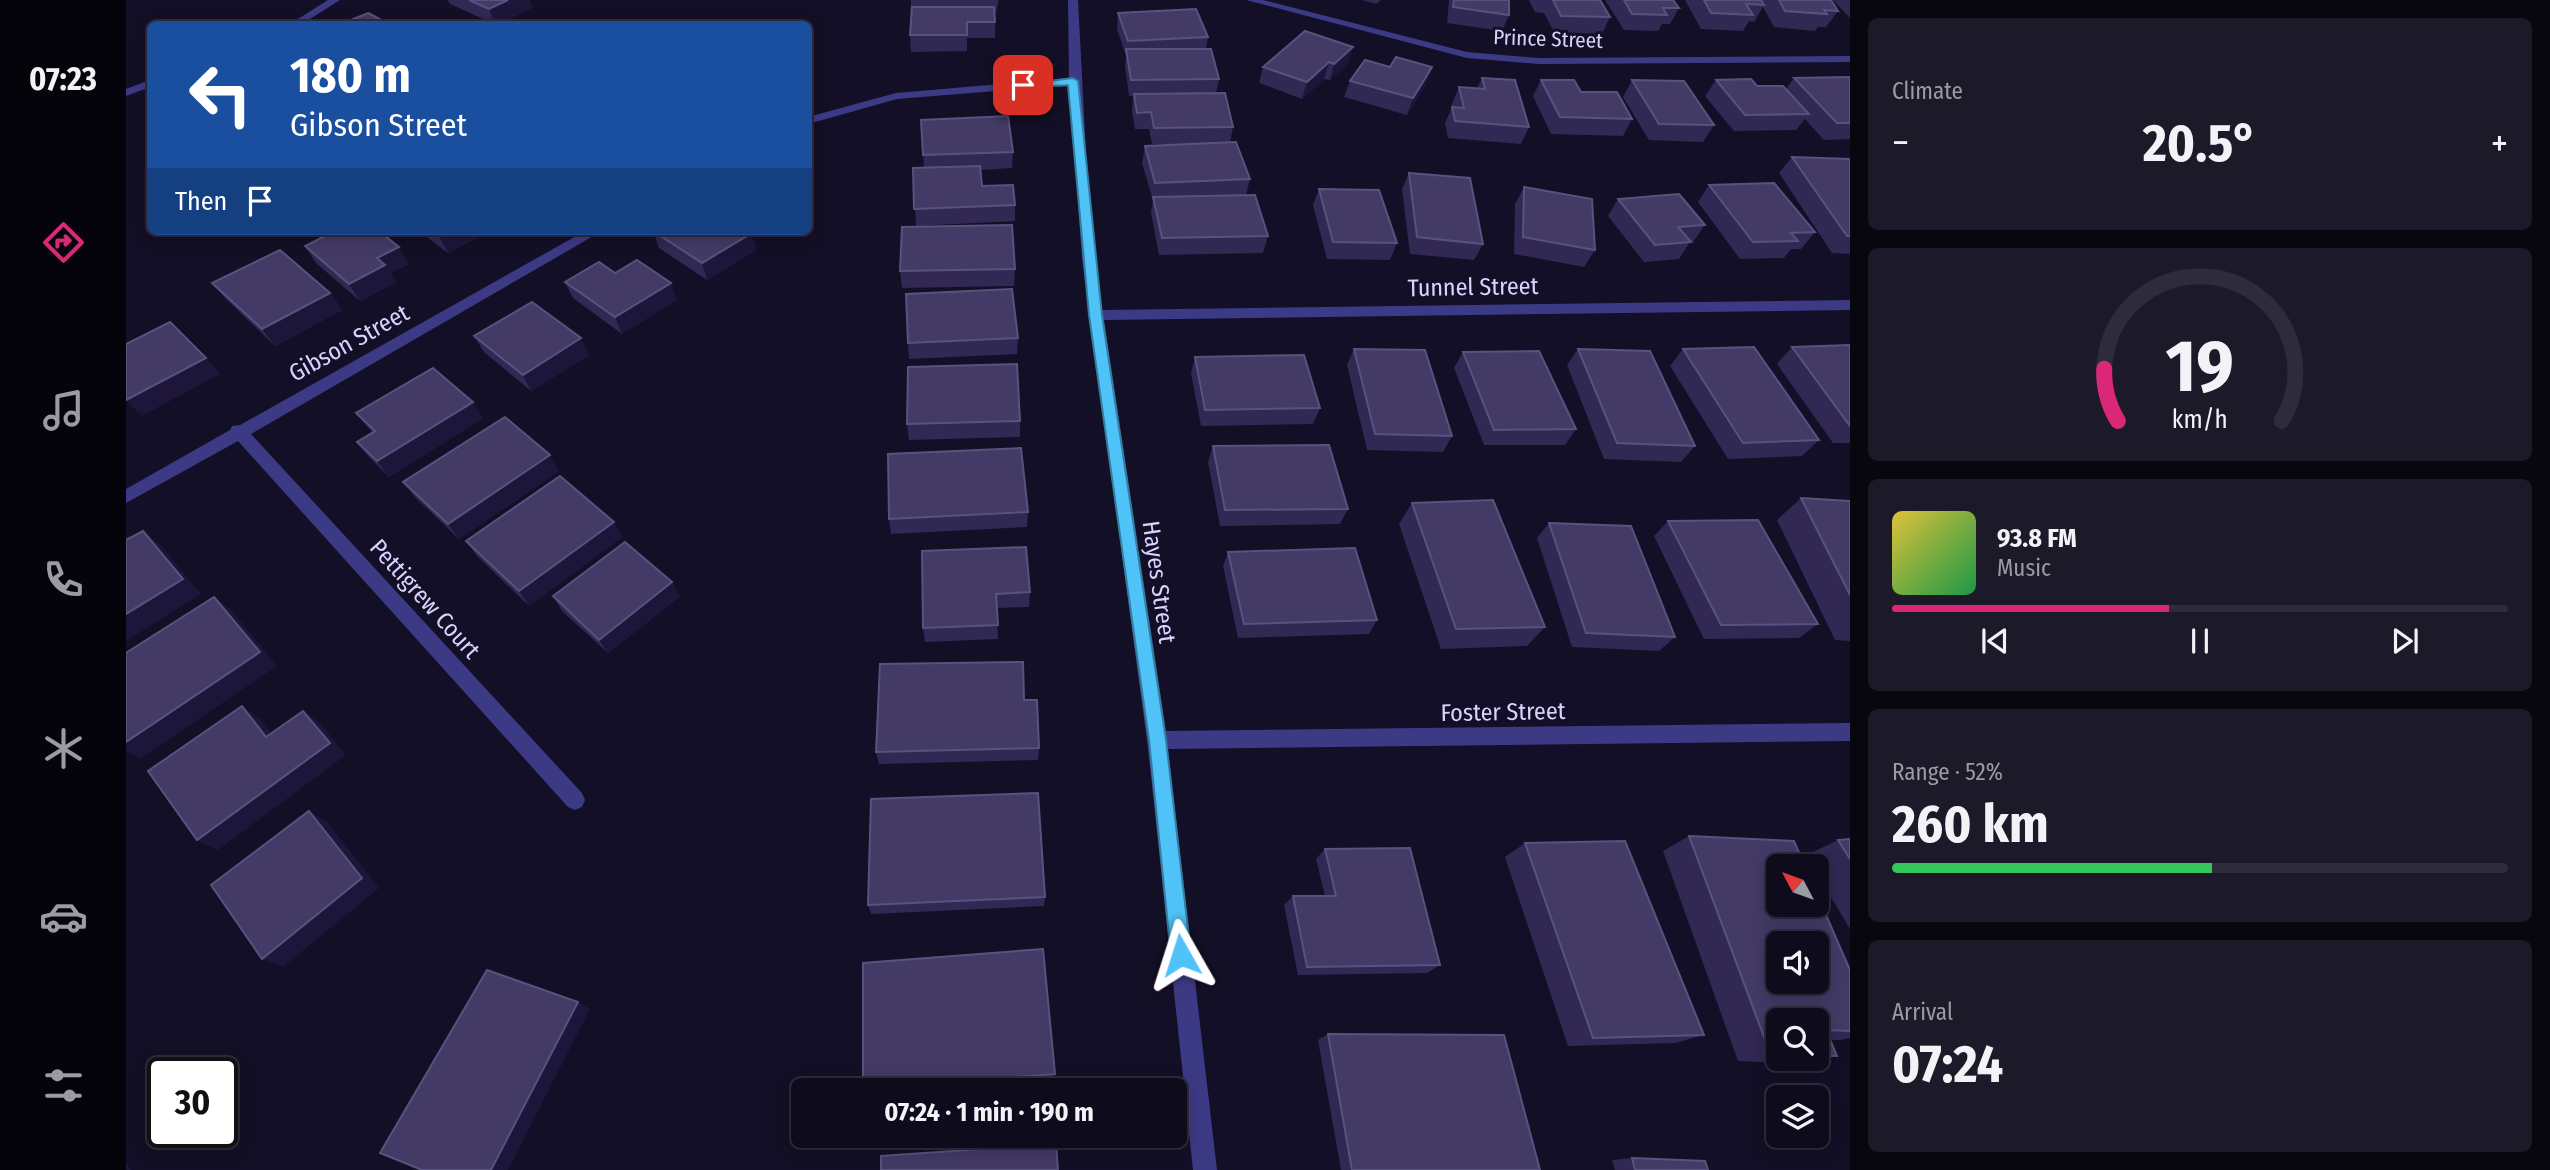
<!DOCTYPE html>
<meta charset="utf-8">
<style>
body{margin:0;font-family:"Fira Sans Condensed",sans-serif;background:#1c1929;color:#f1f3f6;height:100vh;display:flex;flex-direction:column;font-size:26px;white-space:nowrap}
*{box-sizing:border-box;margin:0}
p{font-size:23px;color:#9b9ba3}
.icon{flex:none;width:38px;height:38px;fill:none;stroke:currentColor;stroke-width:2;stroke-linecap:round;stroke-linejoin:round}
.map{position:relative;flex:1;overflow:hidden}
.panel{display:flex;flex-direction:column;gap:18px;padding:18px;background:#08060f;width:700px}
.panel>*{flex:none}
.banner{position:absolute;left:21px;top:21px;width:665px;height:214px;border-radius:10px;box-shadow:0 4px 18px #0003,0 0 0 2px #2e2b3b;background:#1a4fa0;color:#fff;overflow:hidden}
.needle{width:46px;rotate:311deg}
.tools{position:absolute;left:1640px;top:854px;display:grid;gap:14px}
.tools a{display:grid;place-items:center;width:63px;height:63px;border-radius:10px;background:#0e0b1c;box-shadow:0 4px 18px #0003,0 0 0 2px #2e2b3b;font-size:35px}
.speed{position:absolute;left:21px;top:1057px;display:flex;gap:14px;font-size:35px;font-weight:700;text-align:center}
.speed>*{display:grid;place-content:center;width:91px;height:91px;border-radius:50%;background:#0e0b1c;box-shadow:0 4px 18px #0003,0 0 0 2px #2e2b3b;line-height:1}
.speed .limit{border:4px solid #111;border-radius:10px;background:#fff;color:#111}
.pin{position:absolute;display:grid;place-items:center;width:60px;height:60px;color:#fff;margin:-30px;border-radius:14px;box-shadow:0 4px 10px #0006}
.me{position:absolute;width:77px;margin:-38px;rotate:354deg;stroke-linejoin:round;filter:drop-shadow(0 0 5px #0008)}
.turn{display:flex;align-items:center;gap:24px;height:147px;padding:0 28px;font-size:32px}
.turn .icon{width:91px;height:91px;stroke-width:2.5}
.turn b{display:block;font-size:49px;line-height:60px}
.then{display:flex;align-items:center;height:66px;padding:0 28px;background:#0003;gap:14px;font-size:26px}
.big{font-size:52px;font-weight:700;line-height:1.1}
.panel .widget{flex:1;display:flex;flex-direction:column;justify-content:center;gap:10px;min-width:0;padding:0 24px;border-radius:10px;background:#1c1929}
.panel .dial{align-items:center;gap:0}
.dial svg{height:182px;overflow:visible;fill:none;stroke:#2e2b3b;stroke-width:7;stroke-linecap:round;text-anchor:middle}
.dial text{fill:#f1f3f6;stroke:none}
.song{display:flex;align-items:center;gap:21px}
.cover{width:84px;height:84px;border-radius:10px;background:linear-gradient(135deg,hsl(50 70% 55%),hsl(140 70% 35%))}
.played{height:7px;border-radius:4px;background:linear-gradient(90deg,#db2777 45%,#2e2b3b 45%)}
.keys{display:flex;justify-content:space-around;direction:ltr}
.heat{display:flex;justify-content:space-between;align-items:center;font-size:38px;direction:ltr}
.charge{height:10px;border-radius:5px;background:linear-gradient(90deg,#34c759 52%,#2e2b3b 0)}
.trip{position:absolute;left:665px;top:1078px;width:396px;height:70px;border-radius:10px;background:#0e0b1c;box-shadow:0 4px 18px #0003,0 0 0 2px #2e2b3b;font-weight:700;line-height:70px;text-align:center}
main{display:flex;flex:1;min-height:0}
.tabs{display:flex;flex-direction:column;width:126px;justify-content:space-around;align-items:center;background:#06040b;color:#9b9ba3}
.tabs .icon{width:49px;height:49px}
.tabs .on{color:#db2777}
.tabs b{font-size:32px;color:#f1f3f6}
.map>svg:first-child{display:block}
</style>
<main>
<nav class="tabs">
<b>07:23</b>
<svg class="icon on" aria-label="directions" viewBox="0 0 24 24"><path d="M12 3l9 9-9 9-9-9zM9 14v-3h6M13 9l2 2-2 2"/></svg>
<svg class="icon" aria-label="music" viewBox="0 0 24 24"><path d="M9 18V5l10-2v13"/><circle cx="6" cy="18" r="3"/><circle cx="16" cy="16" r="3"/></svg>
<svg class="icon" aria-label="phone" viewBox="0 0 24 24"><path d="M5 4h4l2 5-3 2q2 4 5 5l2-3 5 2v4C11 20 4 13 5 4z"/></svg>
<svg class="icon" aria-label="climate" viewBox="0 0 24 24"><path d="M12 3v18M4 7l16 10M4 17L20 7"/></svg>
<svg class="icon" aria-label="car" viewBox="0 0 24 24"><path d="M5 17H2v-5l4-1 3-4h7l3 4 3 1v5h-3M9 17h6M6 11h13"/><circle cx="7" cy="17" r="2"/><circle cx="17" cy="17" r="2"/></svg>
<svg class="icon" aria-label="filters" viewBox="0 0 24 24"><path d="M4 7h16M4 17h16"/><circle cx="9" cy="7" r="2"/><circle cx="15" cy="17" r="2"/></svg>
</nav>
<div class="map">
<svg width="1724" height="1170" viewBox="0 0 1724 1170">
<rect width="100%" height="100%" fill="#130f26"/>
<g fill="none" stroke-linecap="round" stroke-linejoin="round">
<g fill="#3d3a85" fill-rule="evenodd">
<path d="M202,0H214L176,24H164Z"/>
<path d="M942,0H952L961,172L976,310L1724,300V310L978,320L1040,731L1724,723V741L1042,749L1091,1170H1067L1022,748L956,259L944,85L771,99L682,124V117L770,93L943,78Z"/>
<path d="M1120,0H1137L1341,52L1413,58L1724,56V62L1413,64L1341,58Z"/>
<path d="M24,80V87L0,96V89Z"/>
<path d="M459,231H476L125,434L456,793L459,800L456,807L449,810L442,807L112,441L0,503V489L104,430L106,426L114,425Z"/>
</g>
</g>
<g fill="#312854" fill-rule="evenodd">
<path d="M322,0H403L406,8L371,24H368L324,4Z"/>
<path d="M785,0H873L870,12H869V38H841V51L785,52L784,35Z"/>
<path d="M1236,0H1255L1250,4Z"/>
<path d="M1323,0H1383V15L1376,31L1321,23Z"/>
<path d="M1403,0H1474L1484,17L1476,34L1428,32L1418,13L1409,12Z"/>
<path d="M1479,0H1547L1553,8L1544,24H1536L1532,31L1498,30Z"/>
<path d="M1559,0H1705L1712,11L1700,27H1692L1689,31L1648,27L1637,7L1628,22L1623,21L1617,31L1575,29Z"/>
<path d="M1707,0H1724V18Z"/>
<path d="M992,13L1082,37L1080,49L1093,79L1090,93L1107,127L1104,143L1124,179L1120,195L1142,236L1137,253L1033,255L1025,213L1027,200L1016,163L1019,146L1076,144H1026L1023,129H1009L1006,111L1007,96H1003L999,66L1000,56L991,29Z"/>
<path d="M1179,31L1222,63L1204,80L1198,79L1176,99L1133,83L1137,67Z"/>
<path d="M1356,78L1403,127L1395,144L1322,138L1319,123L1326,107V104L1333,87L1351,88Z"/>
<path d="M1668,78H1724V139L1698,140L1679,119L1670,130L1608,131L1579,96L1590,80L1631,86L1660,89Z"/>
<path d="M1415,80L1455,92L1506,119L1497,136L1425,134L1407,96Z"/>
<path d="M1506,80L1588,125L1577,142L1523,140L1497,97Z"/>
<path d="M1224,81L1300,84L1281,115L1218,97Z"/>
<path d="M795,120L887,152L886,168L855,170L856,186L889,205V221L790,226L787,168H798Z"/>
<path d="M1666,157L1724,159V254L1706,253L1653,173Z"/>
<path d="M1283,173L1357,244L1348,260L1284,254L1276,189Z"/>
<path d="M1583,185L1689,232L1675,249H1665L1658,258L1614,259L1572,202Z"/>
<path d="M1398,187L1469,250L1458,267L1388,254L1389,204Z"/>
<path d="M1193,189L1271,243L1264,260L1201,259L1187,205Z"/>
<path d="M1492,199L1579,225L1567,242H1564L1553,259L1518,262L1482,216Z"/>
<path d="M293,231H351L354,236L322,253Z"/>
<path d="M527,231L630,250L581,280L533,248Z"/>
<path d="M179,246L283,264L264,273L270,282L234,301L190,263Z"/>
<path d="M889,269L888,286L776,288L774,271Z"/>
<path d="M489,273L545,283L550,300L496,334L447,298L439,282Z"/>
<path d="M86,283L204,293L216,310L149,346L100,299Z"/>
<path d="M348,336L463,355L405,391L358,352Z"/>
<path d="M892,338L891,354L783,359L782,343Z"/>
<path d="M1724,345V443H1707L1651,364L1666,347Z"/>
<path d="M1228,349L1326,436L1317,452L1241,450L1221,365Z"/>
<path d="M1452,349L1569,446L1555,462L1478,459L1441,365Z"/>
<path d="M1557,349L1693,440L1676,456L1602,459L1544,366Z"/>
<path d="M1337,352L1450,429L1439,445H1358L1328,368Z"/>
<path d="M1069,357L1194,408L1187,424L1075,426L1065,373Z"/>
<path d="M230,413L357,418L263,477L243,457L231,442L246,432Z"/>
<path d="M894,421V437L783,440L781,424Z"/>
<path d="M1087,446L1222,509L1214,524L1094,526L1082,462Z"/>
<path d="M433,471L333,539L289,497L277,482Z"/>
<path d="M1675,498L1724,501V641L1709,640L1651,520Z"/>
<path d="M1286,503L1419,627L1401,646L1315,649L1273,524Z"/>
<path d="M902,512L901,527L765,534L763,519Z"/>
<path d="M1542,521L1692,624L1673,638L1578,639L1528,536Z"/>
<path d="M488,522L496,537L403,606L351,556L340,541Z"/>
<path d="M1423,523L1549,637L1533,651L1446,647L1411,538Z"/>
<path d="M796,551L904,592L903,607L871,608L872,639L799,642L797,628Z"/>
<path d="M1102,552L1251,620L1243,634L1112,638L1097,566Z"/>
<path d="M546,582L553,597L482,653L436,611L427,596Z"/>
<path d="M898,700L913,748L912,760L753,764L750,752Z"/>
<path d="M1563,836L1724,970V1038L1714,1040H1704L1711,1056L1676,1064L1612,1061L1537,851ZM1652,1020H1690V1059H1652Z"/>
<path d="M1724,839V929L1690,872V866H1687L1681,855L1712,840Z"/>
<path d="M1399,843L1578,1035L1549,1043L1442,1046L1379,857Z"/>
<path d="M1199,849L1314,965L1301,973L1172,975L1158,905L1167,896H1199L1190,859Z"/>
<path d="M919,897L918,906L745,914L742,905Z"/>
<path d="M1202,1034L1414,1170H1215L1192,1040Z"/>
<path d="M929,1074L927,1079L782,1090H738L737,1089Z"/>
<path d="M1506,1158L1582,1170H1489L1486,1160Z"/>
</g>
<g fill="#1d163a">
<path d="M382,0H403L406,8L369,24L363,9Z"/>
<path d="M1227,47L1222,63L1204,80L1208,64Z"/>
<path d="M1203,62L1198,79L1176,99L1181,82Z"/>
<path d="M1306,67L1300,84L1281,115L1287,98Z"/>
<path d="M323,231H351L354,236L322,253L313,236Z"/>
<path d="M626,233L630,250L581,280L576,263Z"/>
<path d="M273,247L283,264L264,273L270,282L234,301L223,284L251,258Z"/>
<path d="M545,283L550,300L496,334L489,317Z"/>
<path d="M204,293L216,310L149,346L136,329Z"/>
<path d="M455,338L463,355L405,391L397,375Z"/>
<path d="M80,358L94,374L16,416L0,401V400Z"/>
<path d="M347,402L357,418L263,477L251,461Z"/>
<path d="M424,455L433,471L333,539L322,524Z"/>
<path d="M488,522L496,537L403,606L393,591Z"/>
<path d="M17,531L35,546L75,594L0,641V614Z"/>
<path d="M546,582L553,597L482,653L473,640Z"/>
<path d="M88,597L106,611L151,666L14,759L0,751V742Z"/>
<path d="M116,706L134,719L158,749L140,737Z"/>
<path d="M177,711L194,723L220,755L92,850L71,840Z"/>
<path d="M183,811L201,822L253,888L157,967L136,959Z"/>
<path d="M452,1002L464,1009L382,1170H365Z"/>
<path d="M0,1161L5,1170H0Z"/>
</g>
<g fill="#433a66" stroke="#5a527e" stroke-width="2" fill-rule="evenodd">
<path d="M343,0H382L363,9Z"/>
<path d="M1328,0H1383V15L1327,7Z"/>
<path d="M1427,0H1474L1484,17L1435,16Z"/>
<path d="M1498,0H1547L1553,8H1537L1541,15L1506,14Z"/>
<path d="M1578,0H1635L1638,5L1620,4L1627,15L1585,13Z"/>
<path d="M1653,0H1705L1712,11L1698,10L1701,14L1659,11Z"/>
<path d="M786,7H868L869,22H841V35H784Z"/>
<path d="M1070,9L1082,37L1002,41L992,13Z"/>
<path d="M242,13L263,24H215Z"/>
<path d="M1179,31L1227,47L1208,64L1203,62L1181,82L1137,67Z"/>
<path d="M1000,49H1085L1093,79L1005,80Z"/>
<path d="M1270,57L1306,67L1287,98L1224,81L1239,60L1264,67Z"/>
<path d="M1723,77L1724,78V123H1711L1668,78Z"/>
<path d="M1356,78L1389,80L1403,127L1329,121L1326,107L1338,108L1333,87L1359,89Z"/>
<path d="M1625,79L1631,86H1657L1683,114L1619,115L1590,80Z"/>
<path d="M1415,80H1448L1455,92H1491L1506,119L1434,117Z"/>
<path d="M1506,80L1558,81L1588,125L1533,124Z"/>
<path d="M1099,93L1107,127L1028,128L1025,112L1011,113L1008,94Z"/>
<path d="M882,116L887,152L797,155L795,120Z"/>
<path d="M1110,142L1124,179L1029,183L1019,146Z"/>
<path d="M1666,157L1724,159V236H1721Z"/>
<path d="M854,166L856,186L887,185L889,205L788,209L787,168Z"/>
<path d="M1283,173L1344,178L1357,244L1291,237Z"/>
<path d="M1648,183L1689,232L1665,233L1672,241L1627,242L1583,185Z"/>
<path d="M1398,187L1466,199L1469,250L1397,237Z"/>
<path d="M1193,189L1253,190L1271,243L1207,242Z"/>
<path d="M1553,194L1579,225L1552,227L1565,242L1529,245L1492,199Z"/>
<path d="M1129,195L1142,236L1036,238L1027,197Z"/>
<path d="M886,225L889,269L774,271L776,227Z"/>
<path d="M209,231H253L273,247L251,258L259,265L223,284L179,246Z"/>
<path d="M306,231H323L313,236Z"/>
<path d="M527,231H623L626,233L576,263Z"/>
<path d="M154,250L204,293L136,329L86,283Z"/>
<path d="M511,260L545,283L489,317L439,282L473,262L489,273Z"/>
<path d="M886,289L892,338L782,343L780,294Z"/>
<path d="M406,302L455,338L397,375L348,336Z"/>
<path d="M44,322L80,358L0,400V344Z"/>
<path d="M1724,345V426L1666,347Z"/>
<path d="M1628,347L1693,440L1617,443L1557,349Z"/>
<path d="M1228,349L1299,350L1326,436L1249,434Z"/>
<path d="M1452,349L1524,351L1569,446L1491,443Z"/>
<path d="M1413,351L1450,429L1368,430L1337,352Z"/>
<path d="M1178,355L1194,408L1079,410L1069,357Z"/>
<path d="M891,364L894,421L781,424L782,367Z"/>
<path d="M307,368L347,402L251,461L231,442L249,431L230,413Z"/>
<path d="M379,417L424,455L322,524L277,482Z"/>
<path d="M1203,445L1222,509L1099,510L1087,446Z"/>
<path d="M895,448L902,512L763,519L762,454Z"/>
<path d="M434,476L488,522L393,591L340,541Z"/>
<path d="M1675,498L1724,501V595Z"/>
<path d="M1367,500L1419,627L1330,629L1286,503Z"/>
<path d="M1632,520L1692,624L1595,625L1542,521Z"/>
<path d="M1423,523L1505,526L1549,637L1460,633Z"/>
<path d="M17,531L57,579L0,614V540Z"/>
<path d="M499,542L546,582L473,640L427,596Z"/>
<path d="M900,547L904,592L870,594L872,625L797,628L796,551Z"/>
<path d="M1229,548L1251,620L1118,624L1102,552Z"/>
<path d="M88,597L134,652L0,742V653Z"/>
<path d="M897,662L898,700H911L913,748L750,752L754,664Z"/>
<path d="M116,706L140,737L177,711L204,743L71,840L22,771Z"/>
<path d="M912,793L919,897L742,905L745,799Z"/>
<path d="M183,811L236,878L136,959L85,885Z"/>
<path d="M1563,836L1668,841L1679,866H1652V905H1690V892L1724,970V1031L1700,1030L1711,1056L1690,1055V1020H1652V1054L1644,1053ZM1652,943H1690V982H1652Z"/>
<path d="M1724,839V859L1712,840Z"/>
<path d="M1499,841L1578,1035L1467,1038L1399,843Z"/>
<path d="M1284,848L1314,965L1181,967L1167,896H1210L1199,849Z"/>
<path d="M917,949L929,1074L737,1089V963Z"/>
<path d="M361,970L452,1002L365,1170H296L254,1153Z"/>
<path d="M1202,1034L1378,1035L1414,1170H1226Z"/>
<path d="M930,1144L932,1170H755V1156Z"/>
<path d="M1506,1158L1579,1161L1582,1170H1509Z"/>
</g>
<path fill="#4fc3f7" stroke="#337fa1" stroke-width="2" d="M947,78L952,81L976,315L1040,740L1065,955L1062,962L1055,965L1048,962L1045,955L1023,740L963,315L942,85L897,88L891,85Z"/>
<g text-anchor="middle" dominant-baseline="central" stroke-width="6" stroke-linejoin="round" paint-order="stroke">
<g font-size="21" fill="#d9d4ff" stroke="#130f26">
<text transform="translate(1422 39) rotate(2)">Prince Street</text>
</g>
<g font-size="24" fill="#d9d4ff" stroke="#130f26">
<text transform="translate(1347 287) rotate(-1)">Tunnel Street</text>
<text transform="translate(223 343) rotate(-29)">Gibson Street</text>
<text transform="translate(1033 582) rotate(82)">Hayes Street</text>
<text transform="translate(299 599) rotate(48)">Pettigrew Court</text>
<text transform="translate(1377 712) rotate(-1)">Foster Street</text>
</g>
</g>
</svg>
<div class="tools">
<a><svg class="needle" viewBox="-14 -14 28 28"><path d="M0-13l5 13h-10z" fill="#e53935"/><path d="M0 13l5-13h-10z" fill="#9b9ba3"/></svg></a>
<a><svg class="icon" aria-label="sound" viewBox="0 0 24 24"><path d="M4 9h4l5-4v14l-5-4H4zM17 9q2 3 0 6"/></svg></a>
<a><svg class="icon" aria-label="search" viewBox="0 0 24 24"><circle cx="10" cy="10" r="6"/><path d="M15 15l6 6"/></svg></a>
<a><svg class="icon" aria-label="layers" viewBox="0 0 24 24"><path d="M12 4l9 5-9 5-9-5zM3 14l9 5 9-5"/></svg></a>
</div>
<div class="speed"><div class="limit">30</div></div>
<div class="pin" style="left:897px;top:85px;background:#d93025"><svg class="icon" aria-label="arrive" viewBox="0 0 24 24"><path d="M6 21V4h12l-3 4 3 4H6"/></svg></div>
<svg class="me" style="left:1055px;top:955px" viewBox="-20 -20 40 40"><path d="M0-17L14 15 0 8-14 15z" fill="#4fc3f7" stroke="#fff" stroke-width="4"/></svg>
<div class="trip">07:24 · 1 min · 190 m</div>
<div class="banner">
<div class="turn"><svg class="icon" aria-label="left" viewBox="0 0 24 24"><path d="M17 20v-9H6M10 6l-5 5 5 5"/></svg><div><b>180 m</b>Gibson Street</div></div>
<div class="then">Then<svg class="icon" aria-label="arrive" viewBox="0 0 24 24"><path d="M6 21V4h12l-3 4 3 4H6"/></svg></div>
</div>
</div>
<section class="panel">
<div class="widget"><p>Climate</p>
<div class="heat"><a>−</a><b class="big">20.5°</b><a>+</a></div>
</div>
<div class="widget dial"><svg viewBox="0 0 100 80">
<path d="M14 69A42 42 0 1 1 86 69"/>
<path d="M14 69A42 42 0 0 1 8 46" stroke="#db2777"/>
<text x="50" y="56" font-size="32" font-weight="700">19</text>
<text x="50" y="72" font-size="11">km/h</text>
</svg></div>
<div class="widget">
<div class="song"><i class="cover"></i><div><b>93.8 FM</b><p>Music</p></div></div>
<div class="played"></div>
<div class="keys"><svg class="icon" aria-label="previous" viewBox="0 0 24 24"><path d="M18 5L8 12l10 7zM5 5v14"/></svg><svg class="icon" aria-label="pause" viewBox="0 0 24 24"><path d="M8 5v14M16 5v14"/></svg><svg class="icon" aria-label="next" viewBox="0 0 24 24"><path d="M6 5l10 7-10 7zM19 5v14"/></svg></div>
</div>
<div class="widget"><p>Range · 52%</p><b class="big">260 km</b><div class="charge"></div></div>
<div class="widget"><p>Arrival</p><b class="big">07:24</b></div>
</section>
</main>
